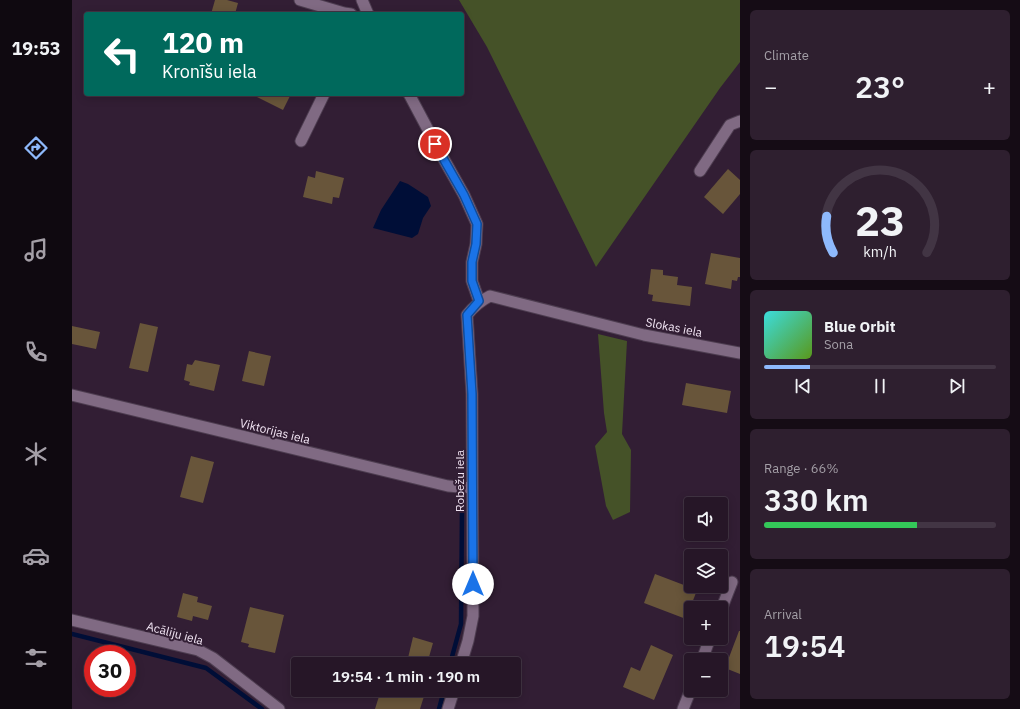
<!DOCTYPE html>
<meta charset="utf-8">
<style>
body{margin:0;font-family:"IBM Plex Sans",sans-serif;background:#2e1f2f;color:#f1f3f6;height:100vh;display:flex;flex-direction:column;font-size:15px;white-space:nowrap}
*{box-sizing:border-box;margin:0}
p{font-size:13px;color:#a49fa7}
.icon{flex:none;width:22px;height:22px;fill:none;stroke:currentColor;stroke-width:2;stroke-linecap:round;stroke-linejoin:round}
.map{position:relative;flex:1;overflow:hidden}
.sheet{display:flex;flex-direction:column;gap:10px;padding:10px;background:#150c15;width:280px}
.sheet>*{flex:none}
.guide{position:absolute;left:12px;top:12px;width:380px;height:84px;border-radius:4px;box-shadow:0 2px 10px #0003,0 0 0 1px #423544;background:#00695c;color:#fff;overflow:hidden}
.controls{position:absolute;left:612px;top:497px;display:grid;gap:8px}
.controls a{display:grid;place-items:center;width:44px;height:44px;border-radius:4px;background:#261627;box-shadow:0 2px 10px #0003,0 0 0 1px #423544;font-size:20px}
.speed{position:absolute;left:12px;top:645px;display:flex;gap:8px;font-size:20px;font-weight:700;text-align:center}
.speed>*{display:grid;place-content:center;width:52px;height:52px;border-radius:50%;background:#261627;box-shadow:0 2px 10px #0003,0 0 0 1px #423544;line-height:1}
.speed .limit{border:6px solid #d22;background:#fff;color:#111}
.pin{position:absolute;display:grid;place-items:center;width:34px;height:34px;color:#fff;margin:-17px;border:2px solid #fff;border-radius:50%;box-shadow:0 1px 4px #0007}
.me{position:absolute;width:44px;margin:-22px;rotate:0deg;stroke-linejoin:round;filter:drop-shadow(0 0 3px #0008)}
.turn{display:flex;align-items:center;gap:14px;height:84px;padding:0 12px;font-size:18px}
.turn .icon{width:52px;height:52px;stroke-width:2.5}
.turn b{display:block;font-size:28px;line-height:34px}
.big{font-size:30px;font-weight:600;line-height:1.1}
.sheet .widget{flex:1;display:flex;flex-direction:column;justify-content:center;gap:6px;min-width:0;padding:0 14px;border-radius:6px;background:#2e1f2f}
.sheet .dial{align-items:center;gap:0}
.dial svg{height:104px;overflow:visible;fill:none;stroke:#423544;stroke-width:7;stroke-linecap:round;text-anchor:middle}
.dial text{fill:#f1f3f6;stroke:none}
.song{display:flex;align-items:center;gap:12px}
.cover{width:48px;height:48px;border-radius:6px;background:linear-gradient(135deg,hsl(180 70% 55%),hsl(90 70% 35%))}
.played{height:4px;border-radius:2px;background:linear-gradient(90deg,#8eb9fc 20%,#423544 20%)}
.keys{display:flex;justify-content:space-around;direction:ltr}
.heat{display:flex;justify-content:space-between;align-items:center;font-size:22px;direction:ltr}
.charge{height:6px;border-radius:3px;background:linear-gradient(90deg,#34c759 66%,#423544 0)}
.trip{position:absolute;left:219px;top:657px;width:230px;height:40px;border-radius:4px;background:#261627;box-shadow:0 2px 10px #0003,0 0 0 1px #423544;font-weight:600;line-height:40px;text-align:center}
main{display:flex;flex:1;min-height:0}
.tabs{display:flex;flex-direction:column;width:72px;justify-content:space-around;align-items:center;background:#0f0910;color:#a49fa7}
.tabs .icon{width:28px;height:28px}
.tabs .selected{color:#8eb9fc}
.tabs b{font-size:18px;color:#f1f3f6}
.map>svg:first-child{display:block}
</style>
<main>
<nav class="tabs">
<b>19:53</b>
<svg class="icon selected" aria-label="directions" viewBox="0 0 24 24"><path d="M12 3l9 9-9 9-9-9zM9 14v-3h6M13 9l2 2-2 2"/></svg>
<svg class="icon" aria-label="music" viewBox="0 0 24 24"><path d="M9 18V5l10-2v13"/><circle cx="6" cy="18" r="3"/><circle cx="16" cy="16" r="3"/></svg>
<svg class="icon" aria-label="phone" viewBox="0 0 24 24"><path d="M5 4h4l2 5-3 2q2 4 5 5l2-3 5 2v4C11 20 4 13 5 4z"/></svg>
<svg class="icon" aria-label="climate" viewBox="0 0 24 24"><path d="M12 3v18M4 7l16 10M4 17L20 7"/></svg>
<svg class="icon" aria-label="car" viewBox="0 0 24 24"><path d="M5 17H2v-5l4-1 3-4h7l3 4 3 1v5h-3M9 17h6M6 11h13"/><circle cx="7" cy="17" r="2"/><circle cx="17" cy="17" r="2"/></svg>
<svg class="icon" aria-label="filters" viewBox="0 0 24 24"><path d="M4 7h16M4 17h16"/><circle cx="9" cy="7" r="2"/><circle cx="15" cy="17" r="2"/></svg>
</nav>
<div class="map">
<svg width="668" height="709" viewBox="0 0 668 709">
<rect width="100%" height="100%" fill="#321e34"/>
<g fill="#455228">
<path d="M387,0H668V62L648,88L524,267L415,47Z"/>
<path d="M526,334L555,341L550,434L559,450L558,512L541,520L534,506L523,446L535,432L532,413Z"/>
</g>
<path fill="#000e37" d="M328,181L336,184L356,197L359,206L351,218L346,234L340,238L301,228L309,210Z"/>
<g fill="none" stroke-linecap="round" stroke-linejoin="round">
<g stroke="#000e37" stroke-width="4.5">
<path d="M0,634L134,668L190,709"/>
<path d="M378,664L389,624L390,509"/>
<path d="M367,709L372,690"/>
</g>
</g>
<g fill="#68553a">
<path d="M143,0H155L166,3L163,14H139Z"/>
<path d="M179,94H219L211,110Z"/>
<path d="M656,169L668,180V194L651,214L632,197Z"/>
<path d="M244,171L272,178L267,198L261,197L260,204L231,197L236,176L243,178Z"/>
<path d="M639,253L668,258V277H666L665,281L660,280L659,289L633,284Z"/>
<path d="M579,269L591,270V275L606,277L605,285L620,287L618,306L580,301L581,295L576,294Z"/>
<path d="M68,323L86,327L76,372L57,368Z"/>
<path d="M0,326L28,332L24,349L0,344Z"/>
<path d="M177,351L199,356L192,386L170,381Z"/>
<path d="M123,360L148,365L142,391L117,385L118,382L112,380L115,364L120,365Z"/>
<path d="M614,383L659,391L655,413L610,405Z"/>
<path d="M119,456L142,462L131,503L108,497Z"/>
<path d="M583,574L625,590L614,619L572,603Z"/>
<path d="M111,593L126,597L125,602L140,606L136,620L121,616L120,621L105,617Z"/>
<path d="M178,607L212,615L203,653L176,647L177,644L169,642Z"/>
<path d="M667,631H668V674L653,668Z"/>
<path d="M341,637L361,643L355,664L336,658Z"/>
<path d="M579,645L601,655L582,700L551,687L559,667L568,671Z"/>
<path d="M309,690H354L348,709H303Z"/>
</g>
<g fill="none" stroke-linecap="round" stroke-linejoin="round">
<g stroke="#4d3d50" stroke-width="13">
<g id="minor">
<path d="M228,0L272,13L279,14"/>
<path d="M290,0L296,14"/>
<path d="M337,94L370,156L392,195L405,224L404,244L400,262V281L407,301"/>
<path d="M229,141L252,94"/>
<path d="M628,171L658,125L668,121"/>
<path d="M0,395L376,486L400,488"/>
<path d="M649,610L660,582"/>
<path d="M0,620L126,650L141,658L207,709"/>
<path d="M630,660L638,638"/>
<path d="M389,664L396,641L401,616L400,394L395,315C402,306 408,301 418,296L572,335L668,353"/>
<path d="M376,709L382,690"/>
<path d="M611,709L619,689"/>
</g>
</g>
<use href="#minor" stroke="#806a83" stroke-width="11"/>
</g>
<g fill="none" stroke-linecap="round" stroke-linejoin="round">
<g stroke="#114b97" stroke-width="10">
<path id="route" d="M363,144L392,195L405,224L404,244L400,262V281L407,301L395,315L400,394L401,584"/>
</g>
<use href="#route" stroke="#1a73e8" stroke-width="7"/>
</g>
<g text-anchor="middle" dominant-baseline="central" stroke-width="4" stroke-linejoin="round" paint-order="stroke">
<g font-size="12" fill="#f1e4f3" stroke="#321e34">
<text transform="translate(602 327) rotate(11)">Slokas iela</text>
<text transform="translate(203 431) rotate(14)">Viktorijas iela</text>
<text transform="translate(387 481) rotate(-90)">Robežu iela</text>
<text transform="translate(103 633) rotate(15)">Acāliju iela</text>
</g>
</g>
</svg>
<div class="controls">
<a><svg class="icon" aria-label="sound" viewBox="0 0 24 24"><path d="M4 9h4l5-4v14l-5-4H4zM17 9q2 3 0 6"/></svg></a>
<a><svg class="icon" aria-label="layers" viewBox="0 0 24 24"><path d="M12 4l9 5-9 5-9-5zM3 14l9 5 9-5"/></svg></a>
<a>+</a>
<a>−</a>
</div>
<div class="speed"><div class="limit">30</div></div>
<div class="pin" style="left:363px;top:144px;background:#d93025"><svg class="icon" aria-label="arrive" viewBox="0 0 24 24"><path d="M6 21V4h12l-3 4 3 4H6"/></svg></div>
<svg class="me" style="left:401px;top:584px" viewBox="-20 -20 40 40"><circle r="19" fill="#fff"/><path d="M0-13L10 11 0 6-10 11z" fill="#1a73e8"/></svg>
<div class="trip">19:54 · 1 min · 190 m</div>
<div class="guide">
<div class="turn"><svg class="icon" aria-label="left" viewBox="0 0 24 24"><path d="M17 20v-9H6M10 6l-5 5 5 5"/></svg><div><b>120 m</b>Kronīšu iela</div></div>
</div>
</div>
<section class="sheet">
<div class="widget"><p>Climate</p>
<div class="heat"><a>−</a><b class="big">23°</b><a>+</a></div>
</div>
<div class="widget dial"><svg viewBox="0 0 100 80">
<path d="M14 69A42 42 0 1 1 86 69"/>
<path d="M14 69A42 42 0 0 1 9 41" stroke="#8eb9fc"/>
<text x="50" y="56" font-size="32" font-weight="700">23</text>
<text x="50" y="72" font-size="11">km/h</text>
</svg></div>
<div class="widget">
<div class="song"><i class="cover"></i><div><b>Blue Orbit</b><p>Sona</p></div></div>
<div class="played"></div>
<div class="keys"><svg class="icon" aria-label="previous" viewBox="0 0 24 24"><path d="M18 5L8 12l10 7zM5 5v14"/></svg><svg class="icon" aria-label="pause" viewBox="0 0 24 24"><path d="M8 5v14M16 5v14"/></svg><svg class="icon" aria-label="next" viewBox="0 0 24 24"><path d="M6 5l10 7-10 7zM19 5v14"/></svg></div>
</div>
<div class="widget"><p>Range · 66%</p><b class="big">330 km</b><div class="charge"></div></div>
<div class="widget"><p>Arrival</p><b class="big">19:54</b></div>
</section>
</main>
